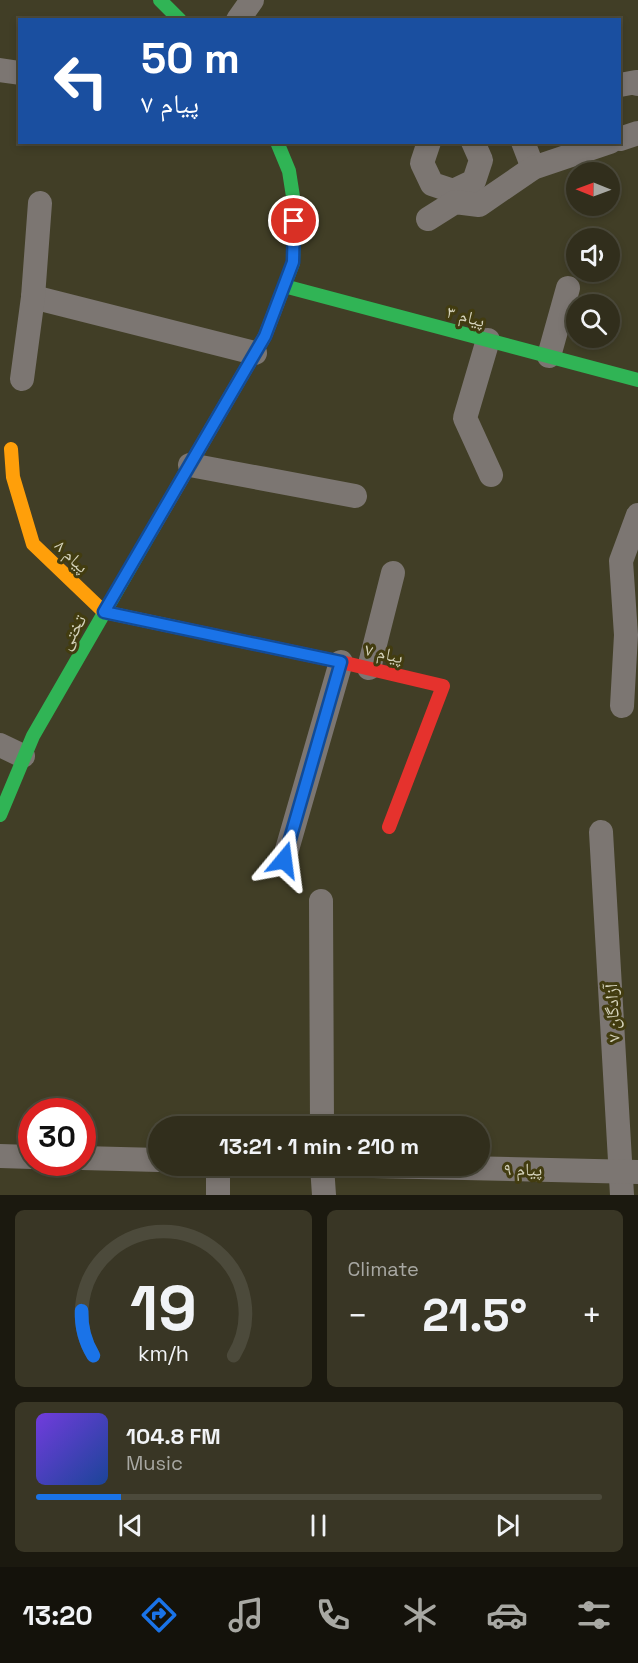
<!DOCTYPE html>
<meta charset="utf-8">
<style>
body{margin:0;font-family:"Space Grotesk","Noto Naskh Arabic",sans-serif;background:#393625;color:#f1f3f6;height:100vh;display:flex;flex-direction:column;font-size:22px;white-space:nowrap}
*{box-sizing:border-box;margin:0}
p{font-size:20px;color:#a8a8a3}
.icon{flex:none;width:33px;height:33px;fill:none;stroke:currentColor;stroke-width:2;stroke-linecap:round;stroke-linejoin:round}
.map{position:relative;height:1195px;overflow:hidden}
.panel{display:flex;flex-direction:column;gap:15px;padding:15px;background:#1b190f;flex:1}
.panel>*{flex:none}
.guide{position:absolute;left:18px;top:18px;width:603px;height:126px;border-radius:0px;box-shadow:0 3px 9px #0003,0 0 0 2px #4c4a3b;background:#1a4fa0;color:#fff;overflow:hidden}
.needle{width:39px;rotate:271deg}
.fabs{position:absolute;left:566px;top:162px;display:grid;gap:12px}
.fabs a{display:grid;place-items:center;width:54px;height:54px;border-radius:50%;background:#312e1c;box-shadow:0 3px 9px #0003,0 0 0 2px #4c4a3b;font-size:30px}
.speed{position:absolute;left:18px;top:1098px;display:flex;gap:12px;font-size:30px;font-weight:700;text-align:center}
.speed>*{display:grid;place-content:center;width:78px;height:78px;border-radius:50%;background:#312e1c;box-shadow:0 3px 9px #0003,0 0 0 2px #4c4a3b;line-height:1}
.speed .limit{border:9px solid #d22;background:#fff;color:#111}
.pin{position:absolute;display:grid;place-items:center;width:51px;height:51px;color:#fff;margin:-26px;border:3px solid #fff;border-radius:50%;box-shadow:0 2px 6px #0007}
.me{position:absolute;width:66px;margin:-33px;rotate:16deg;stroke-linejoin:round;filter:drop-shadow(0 0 4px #0008)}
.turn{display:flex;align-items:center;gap:21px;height:126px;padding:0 24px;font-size:27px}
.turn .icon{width:78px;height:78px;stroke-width:2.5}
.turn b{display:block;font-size:42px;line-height:51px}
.big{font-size:45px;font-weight:700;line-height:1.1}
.panel .widget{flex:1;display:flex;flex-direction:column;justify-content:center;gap:9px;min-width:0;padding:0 21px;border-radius:9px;background:#393625}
.panel .dial{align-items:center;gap:0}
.dial svg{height:156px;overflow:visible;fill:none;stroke:#4c4a3b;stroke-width:7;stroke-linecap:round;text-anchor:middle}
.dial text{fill:#f1f3f6;stroke:none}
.song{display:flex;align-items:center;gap:18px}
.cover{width:72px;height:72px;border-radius:9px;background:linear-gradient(135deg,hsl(260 70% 55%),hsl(220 70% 35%))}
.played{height:6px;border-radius:3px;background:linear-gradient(90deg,#1a73e8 15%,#4c4a3b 15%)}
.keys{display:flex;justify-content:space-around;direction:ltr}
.heat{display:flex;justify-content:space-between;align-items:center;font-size:33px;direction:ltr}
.panel .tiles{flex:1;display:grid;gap:15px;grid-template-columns:1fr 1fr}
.widget:last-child{grid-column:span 2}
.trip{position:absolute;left:148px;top:1116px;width:342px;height:60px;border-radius:30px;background:#312e1c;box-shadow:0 3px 9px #0003,0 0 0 2px #4c4a3b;font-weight:700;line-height:60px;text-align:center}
.tabs{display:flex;height:96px;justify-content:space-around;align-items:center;background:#14120b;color:#a8a8a3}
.tabs .icon{width:42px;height:42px}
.tabs .current{color:#1a73e8}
.tabs b{font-size:27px;color:#f1f3f6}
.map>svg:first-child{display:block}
</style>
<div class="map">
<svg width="638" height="1195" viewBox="0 0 638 1195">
<rect width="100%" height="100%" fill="#413e26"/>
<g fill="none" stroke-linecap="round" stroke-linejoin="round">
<g stroke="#7c7672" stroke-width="24">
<path d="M238,20L252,0"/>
<path d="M0,70L20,73"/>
<path d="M620,85L636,82L638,84"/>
<path d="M620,139L638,133"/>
<path d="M429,142L422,163L432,184L453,191L474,181L481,160L473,142"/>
<path d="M523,142L533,168"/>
<path d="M428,219L455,202L479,205L533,168L610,142"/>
<path d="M33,297L255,353"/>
<path d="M488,340L465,418L491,475"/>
<path d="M549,356L568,288"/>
<path d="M22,379L33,297L40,203"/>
<path d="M190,465L355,496"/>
<path d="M369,668L393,573"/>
<path d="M622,706L626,635L621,561L638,515"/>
<path d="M0,745L23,756"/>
<path d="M601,832L622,1195"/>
<path d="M284,860L341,662"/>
<path d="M321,901L322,1126"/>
<path d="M0,1156L32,1157"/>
<path d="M82,1158L159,1160"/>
<path d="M218,1166V1195"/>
<path d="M322,1166L324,1195"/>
<path d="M373,1166L638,1172"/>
</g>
<g stroke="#30b455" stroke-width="14">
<path d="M160,0L180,20"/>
<path d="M277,142L289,171L294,203L293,263L278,302"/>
<path d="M284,286L638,380"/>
<path d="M0,815L33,736L152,530"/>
</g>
<g stroke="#ff9f0a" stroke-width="14">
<path d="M11,449L13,477L33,544L104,612L180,628"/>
<path d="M152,530L265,336L278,302"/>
</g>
<path stroke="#e5322d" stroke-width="14" d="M180,628L341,662L443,686L389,827"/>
</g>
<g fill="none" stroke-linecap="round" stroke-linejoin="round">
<g stroke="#114b97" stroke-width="15">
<path id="route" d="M284,860L341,662L104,612L265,336L293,262L294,221"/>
</g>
<use href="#route" stroke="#1a73e8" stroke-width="10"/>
</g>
<g text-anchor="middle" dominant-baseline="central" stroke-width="6" stroke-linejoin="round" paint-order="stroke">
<g font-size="18" fill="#d5d3bc" stroke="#423c10">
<text transform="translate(466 316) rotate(15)">پيام ۳</text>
<text transform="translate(72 556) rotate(44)">پیام ۸</text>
<text transform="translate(72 632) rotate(-60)">تختی</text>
<text transform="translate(384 653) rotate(13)">پیام ۷</text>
<text transform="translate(612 1013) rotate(-93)">آزادگان ۷</text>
<text transform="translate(523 1169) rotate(1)">پیام ۹</text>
</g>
</g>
</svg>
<div class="fabs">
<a><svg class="needle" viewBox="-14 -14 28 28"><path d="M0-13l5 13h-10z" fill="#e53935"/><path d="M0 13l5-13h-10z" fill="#a8a8a3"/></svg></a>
<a><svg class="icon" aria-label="sound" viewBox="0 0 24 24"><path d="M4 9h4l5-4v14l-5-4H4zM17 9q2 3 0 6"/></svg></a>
<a><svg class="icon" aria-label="search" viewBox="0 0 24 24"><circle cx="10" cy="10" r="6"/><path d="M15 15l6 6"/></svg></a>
</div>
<div class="speed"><div class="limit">30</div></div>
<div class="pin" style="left:294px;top:221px;background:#d93025"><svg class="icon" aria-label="arrive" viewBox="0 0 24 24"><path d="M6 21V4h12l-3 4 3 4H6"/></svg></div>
<svg class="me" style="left:284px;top:860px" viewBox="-20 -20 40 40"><path d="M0-17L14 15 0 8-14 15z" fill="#1a73e8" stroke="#fff" stroke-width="4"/></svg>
<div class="trip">13:21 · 1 min · 210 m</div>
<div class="guide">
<div class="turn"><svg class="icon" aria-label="left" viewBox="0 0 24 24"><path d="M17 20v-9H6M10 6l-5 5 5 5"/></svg><div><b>50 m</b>پیام ۷</div></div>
</div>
</div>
<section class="panel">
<div class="tiles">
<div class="widget dial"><svg viewBox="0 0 100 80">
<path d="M14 69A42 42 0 1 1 86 69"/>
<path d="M14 69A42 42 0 0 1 8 46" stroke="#1a73e8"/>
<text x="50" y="56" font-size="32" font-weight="700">19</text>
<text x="50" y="72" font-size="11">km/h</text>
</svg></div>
<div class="widget"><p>Climate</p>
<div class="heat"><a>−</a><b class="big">21.5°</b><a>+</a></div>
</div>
<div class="widget">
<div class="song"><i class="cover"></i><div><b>104.8 FM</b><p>Music</p></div></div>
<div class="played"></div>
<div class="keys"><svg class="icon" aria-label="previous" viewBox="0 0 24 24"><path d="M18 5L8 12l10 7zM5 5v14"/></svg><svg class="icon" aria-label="pause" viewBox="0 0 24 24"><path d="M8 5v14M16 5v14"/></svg><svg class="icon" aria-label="next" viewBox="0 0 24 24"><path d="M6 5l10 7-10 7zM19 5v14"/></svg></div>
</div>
</div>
</section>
<nav class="tabs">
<b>13:20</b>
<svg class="icon current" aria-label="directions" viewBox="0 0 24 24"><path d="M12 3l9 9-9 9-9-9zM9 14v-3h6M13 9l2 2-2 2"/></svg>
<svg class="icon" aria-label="music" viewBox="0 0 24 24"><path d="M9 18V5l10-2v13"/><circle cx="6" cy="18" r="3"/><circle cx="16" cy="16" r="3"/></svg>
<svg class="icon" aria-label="phone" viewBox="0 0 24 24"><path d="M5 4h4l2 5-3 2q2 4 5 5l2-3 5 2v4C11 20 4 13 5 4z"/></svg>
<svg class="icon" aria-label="climate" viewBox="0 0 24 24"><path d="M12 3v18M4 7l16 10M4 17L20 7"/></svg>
<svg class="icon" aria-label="car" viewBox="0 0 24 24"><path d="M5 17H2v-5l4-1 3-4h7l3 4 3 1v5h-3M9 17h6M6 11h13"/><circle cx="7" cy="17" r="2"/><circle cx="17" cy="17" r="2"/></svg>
<svg class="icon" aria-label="filters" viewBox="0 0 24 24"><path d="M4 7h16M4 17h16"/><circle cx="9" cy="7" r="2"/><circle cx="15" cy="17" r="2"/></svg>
</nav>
